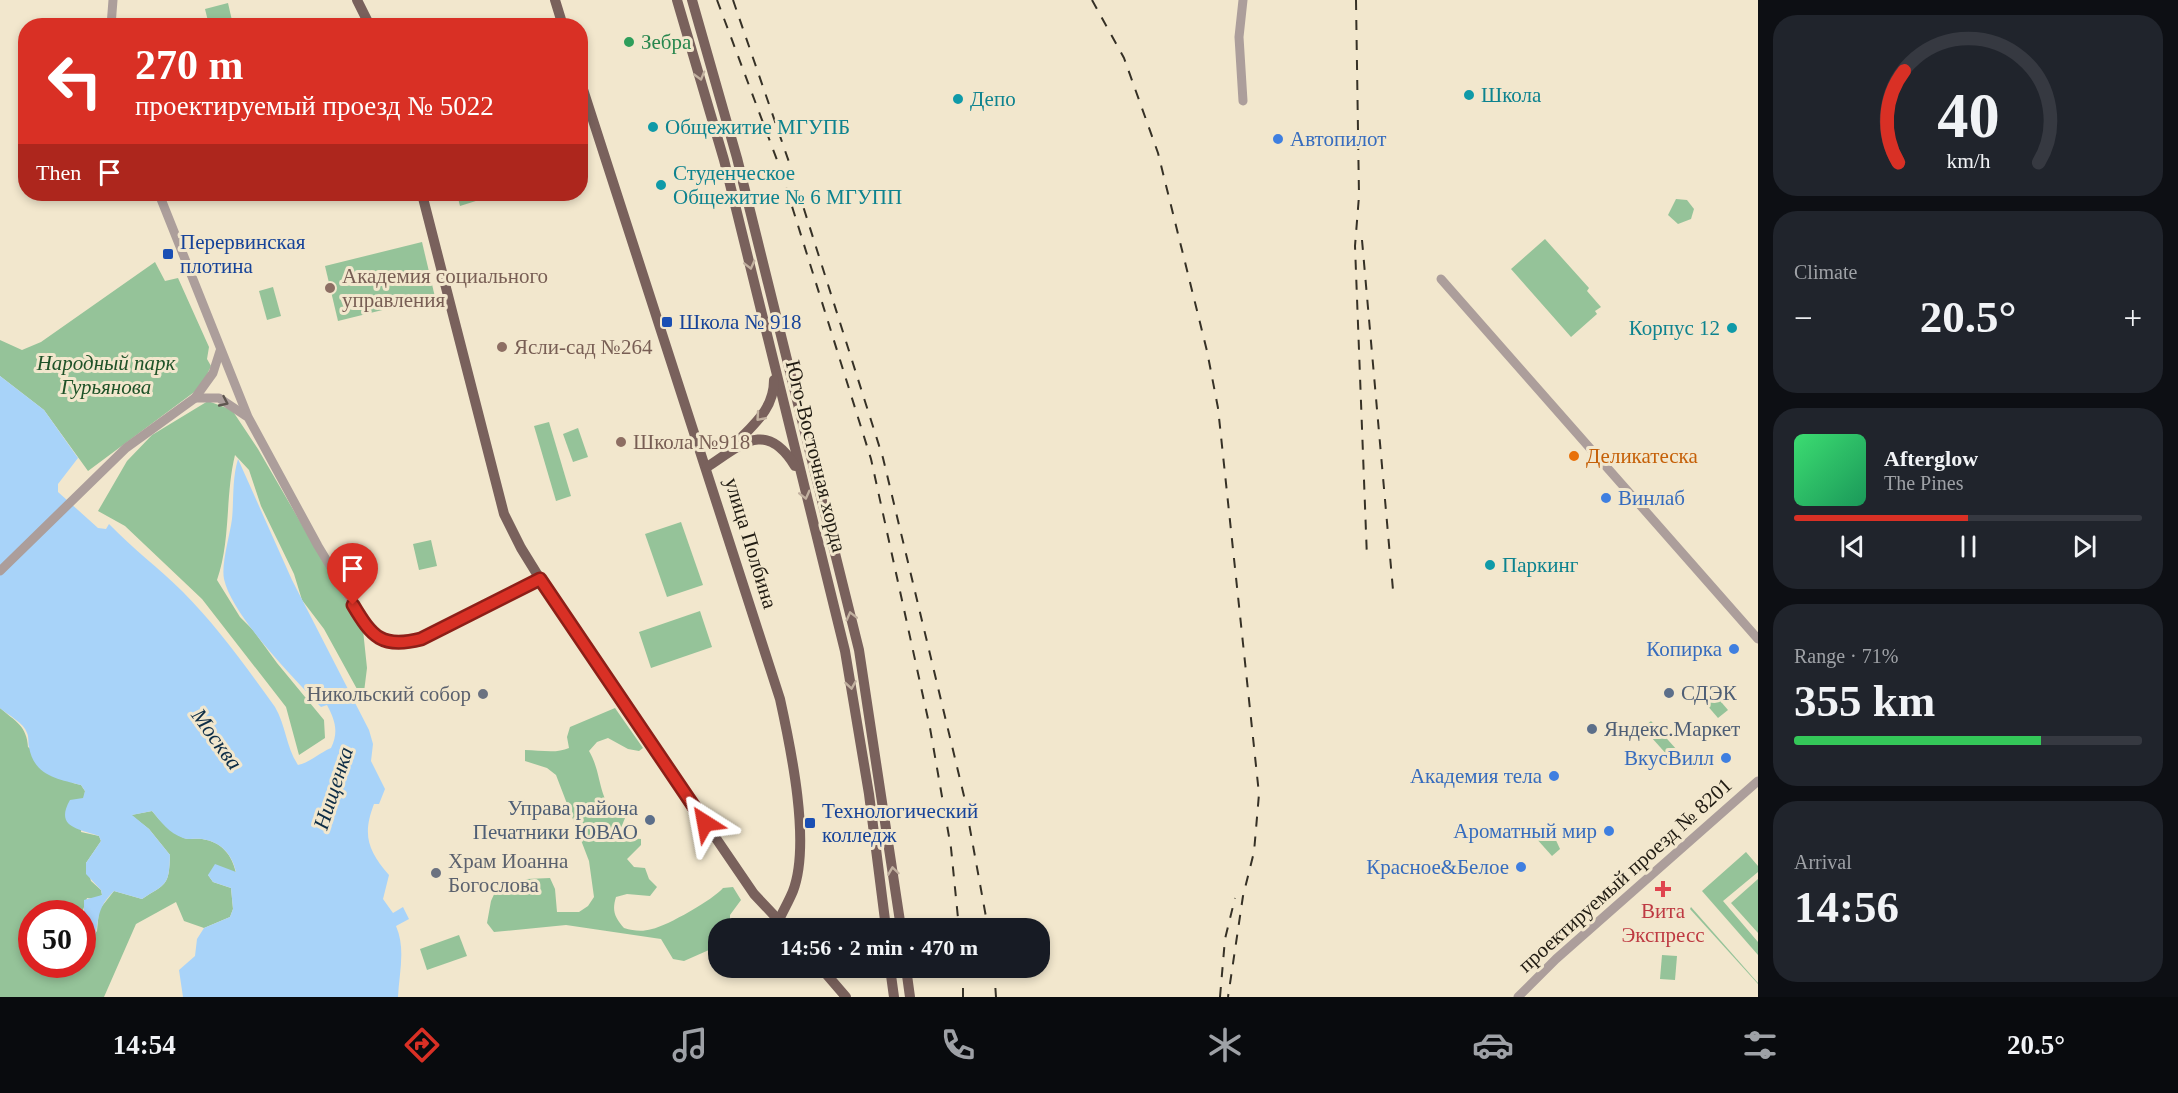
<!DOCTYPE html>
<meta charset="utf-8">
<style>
body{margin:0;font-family:"Times New Roman",serif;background:#20242c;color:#f1f3f6;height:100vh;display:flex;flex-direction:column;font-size:22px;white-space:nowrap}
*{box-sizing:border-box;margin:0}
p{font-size:20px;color:#9ea1a6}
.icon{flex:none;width:33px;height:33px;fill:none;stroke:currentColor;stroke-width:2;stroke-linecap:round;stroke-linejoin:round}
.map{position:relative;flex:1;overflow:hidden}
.details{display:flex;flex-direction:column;gap:15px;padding:15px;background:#0d0f14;width:420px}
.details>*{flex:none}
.hud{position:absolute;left:18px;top:18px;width:570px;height:183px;border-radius:24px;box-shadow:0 3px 9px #0003;background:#d93025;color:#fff;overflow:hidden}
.speed{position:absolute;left:18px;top:900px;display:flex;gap:12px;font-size:30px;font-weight:700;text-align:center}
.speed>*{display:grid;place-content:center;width:78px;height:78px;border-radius:50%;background:#171b24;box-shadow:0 3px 9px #0003;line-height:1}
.speed .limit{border:9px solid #d22;background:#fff;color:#111}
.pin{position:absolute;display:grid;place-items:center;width:51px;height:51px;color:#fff;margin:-62px -26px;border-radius:50% 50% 50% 0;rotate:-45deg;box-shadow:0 0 6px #0007}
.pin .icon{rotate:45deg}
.me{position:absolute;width:66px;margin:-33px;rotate:326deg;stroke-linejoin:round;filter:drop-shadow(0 0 4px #0008)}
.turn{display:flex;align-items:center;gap:21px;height:126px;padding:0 18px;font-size:27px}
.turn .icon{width:78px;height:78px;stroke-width:2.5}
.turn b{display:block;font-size:42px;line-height:51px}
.then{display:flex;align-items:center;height:57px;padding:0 18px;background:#0003;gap:12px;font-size:22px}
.big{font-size:45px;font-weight:700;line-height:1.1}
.details .widget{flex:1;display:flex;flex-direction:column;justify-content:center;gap:9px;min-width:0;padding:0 21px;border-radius:24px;background:#20242c}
.details .dial{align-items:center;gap:0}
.dial svg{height:156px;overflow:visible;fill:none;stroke:#363941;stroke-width:7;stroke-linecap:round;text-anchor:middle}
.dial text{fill:#f1f3f6;stroke:none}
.song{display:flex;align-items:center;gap:18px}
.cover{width:72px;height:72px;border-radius:9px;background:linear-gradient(135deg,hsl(140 70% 55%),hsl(150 70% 35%))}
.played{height:6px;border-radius:3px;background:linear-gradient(90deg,#d93025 50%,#363941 50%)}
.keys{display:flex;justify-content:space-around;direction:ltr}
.heat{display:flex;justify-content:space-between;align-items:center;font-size:33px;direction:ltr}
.charge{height:9px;border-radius:4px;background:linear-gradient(90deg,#34c759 71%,#363941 0)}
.trip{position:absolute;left:708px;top:918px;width:342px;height:60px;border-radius:24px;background:#171b24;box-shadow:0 3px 9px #0003;font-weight:700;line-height:60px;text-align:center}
.dock{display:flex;height:96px;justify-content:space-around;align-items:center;background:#090b0e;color:#9ea1a6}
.dock .icon{width:42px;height:42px}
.dock .current{color:#d93025}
.dock b{font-size:27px;color:#f1f3f6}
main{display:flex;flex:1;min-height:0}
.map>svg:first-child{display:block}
</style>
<main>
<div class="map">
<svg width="1758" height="997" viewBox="0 0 1758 997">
<rect width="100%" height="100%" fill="#f2e7cd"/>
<g fill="#95c399">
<path d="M228,3L233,25H209L205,9Z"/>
<path d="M457,194H498L460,206Z"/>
<path d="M1676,199L1687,200L1694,209L1691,219L1678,224L1668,215Z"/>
<path d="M1545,239L1589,288L1587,291L1601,307L1595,311L1597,314L1571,337L1511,269Z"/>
<path d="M422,242L435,297L338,321L325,266Z"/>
<path d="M155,262L165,281L178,278L209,347L207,359L211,366L201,387L88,471L44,410L0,376V340L22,350L41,342Z"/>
<path d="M273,287L281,316L267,320L259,291Z"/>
<path d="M208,401L232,410L258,449L363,630L367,668L363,700L324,629L302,600L294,574L261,506L249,470L235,455C225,496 231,540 217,580L240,617L253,630L277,663L324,720L325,738L299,755L286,707L202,599L125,526L98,511L127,461L152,435Z"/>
<path d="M549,422L571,496L556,501L534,426Z"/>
<path d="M578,428L588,457L573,462L563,434Z"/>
<path d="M681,522L703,585L667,597L645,534Z"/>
<path d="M431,540L437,566L419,570L413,544Z"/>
<path d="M700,611L712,647L651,668L639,632Z"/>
<path d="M1716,696L1728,710L1718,718L1706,704Z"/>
<path d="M0,708C15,721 27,726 28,747L73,783L81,785L85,791L81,832L99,836L101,841L86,863L91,881L101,890L102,895L95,899L87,898L82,913L32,914V964H82L83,926L84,948L97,931L99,910L114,891L142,899C166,883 169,887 170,855L149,829L131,815L152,811C161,822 170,832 184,838C189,840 196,838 202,839C222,842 232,855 236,873L226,869L208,875L213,882L231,888L233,909L230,917L204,928L184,921L176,902L136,924L104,997H0Z"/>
<path d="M615,708L643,748L639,751L628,749L608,738L597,742L589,751C604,776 596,806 625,818L621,828L627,838L641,839V845L627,859L634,867L645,868L649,879L657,887L650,896L627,894L616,897C612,910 614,917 624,928C634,931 642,932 652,929C667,926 714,899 723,888L733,887L741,900L730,915V928H718V946L684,961L673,959L661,939L566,925L494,932L487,923L491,901L496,890L527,879L550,878L555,889L557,912H579L588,906L594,897L589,861L556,775L547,768L525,761V750C540,750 556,754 569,748L567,737L570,727Z"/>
<path d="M1651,721L1677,750L1669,757L1643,728Z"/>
<path d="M1545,827L1554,836L1560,849L1552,856L1535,837Z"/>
<path d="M1746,852L1758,866V872L1723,901L1758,942V955L1702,891Z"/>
<path d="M1758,879V933L1731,903Z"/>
<path d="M1691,907L1758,983V984L1690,909Z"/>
<path d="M459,935L467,956L427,970L420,949Z"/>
<path d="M1662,955L1677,956L1675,980L1660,979Z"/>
</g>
<path fill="#a8d3f9" d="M0,376L44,410L78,458L58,484V492L98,528L106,529L109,524C133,549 159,568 183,592C217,626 247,668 275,707C286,726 286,747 298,765C311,762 319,753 331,748C339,732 335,720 327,705L321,707C294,678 232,616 224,579C221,564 230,535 232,519C234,499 232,479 238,459L292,580L369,730L373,744L371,761L385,789L379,804H374C362,835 368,851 389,875L383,899L393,913L403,907L409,919L396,926C406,949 399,973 398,997H183L179,970L195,956L197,939L204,928L230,917L233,909L231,888L213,882L208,875L215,864L236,872C232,854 221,842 202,839C196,838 189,840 183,838C169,833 161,822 152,811L132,815L149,829L170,855C169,887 166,883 142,899L114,891C90,914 104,927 88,949L84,948V900L102,895L101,890L86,874V863L101,841L99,836C80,829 54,828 70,800L83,798L85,791L81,785C58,779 34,776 29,747C28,743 29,737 27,733C24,723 8,715 0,708Z"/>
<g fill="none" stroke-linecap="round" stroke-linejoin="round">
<g stroke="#ac9e9b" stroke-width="9">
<path d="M111,26L113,0"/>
<path d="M1243,101L1239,37L1243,0"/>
<path d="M159,194L248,417L318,546L370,632C378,639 389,644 400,644C427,643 513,594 539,579"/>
<path d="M1441,279L1758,639"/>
<path d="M195,398H219L246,416"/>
<path d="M0,571L126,448L195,398L213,373L220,351"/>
<path d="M1518,997L1556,959L1758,781"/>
</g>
<g stroke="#79615c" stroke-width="10">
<path d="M357,0L370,26"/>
<path d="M555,0L563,26"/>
<path d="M677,0L724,160L845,651L869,794L886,928"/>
<path d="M692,0L737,158L859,650L901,928"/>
<path d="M580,80L780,699C791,749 811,844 793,891C789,901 783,911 779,920"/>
<path d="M422,194L504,514L521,548L550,595L754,894L786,928"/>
<path d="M735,444C754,424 774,409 774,380"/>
<path d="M707,467C742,444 766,419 795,466"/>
<path d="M821,968L846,997"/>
<path d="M890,968L894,997"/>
<path d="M906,968L910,997"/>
</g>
<g stroke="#363126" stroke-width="2" stroke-dasharray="10 10" stroke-linecap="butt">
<path d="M717,0L780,168L871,459L930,728L951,848L959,928"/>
<path d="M733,0L790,165L883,458L964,796L988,928"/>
<path d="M1092,0L1124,58L1158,153L1207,351L1218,408L1259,794L1254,852L1243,896L1228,997"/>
<path d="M1356,0L1359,196L1355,246L1367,558"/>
<path d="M1362,240L1393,590"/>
<path d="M963,968V997"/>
<path d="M994,968L996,997"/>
<path d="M1220,997L1225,939L1235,898"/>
</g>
</g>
<defs><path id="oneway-chevron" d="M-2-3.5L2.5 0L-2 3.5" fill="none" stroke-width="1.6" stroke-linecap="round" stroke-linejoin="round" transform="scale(1.5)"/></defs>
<g stroke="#c2b1a0">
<use href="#oneway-chevron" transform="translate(700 76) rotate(74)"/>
<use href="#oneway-chevron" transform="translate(750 265) rotate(76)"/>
<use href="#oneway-chevron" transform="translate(760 417) rotate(131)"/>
<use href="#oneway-chevron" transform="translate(805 495) rotate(76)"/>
<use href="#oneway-chevron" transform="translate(851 616) rotate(-104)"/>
<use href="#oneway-chevron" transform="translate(851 685) rotate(81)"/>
<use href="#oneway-chevron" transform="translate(893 871) rotate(-98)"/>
</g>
<use stroke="#5f5650" href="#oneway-chevron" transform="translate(224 402) rotate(25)"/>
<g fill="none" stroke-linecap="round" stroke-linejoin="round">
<g stroke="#8d1f18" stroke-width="15">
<path id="route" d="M353,605C372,637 382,649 421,639L540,579L705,823"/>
</g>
<use href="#route" stroke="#d93025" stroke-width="10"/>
</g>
<circle fill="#2e9e5b" stroke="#f2e7cd" stroke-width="2" cx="629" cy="42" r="6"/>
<g fill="#0f9aa8" stroke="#f2e7cd" stroke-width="2">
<circle cx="1469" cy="95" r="6"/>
<circle cx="958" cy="99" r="6"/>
<circle cx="653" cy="127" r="6"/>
<circle cx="661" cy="185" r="6"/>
<circle cx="1732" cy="328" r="6"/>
<circle cx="1490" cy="565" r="6"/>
</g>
<g fill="#3f7fe0" stroke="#f2e7cd" stroke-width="2">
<circle cx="1278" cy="139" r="6"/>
<circle cx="1606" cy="498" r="6"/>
<circle cx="1734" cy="649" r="6"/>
<circle cx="1726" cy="758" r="6"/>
<circle cx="1554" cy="776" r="6"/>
<circle cx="1609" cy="831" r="6"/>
<circle cx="1521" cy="867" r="6"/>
</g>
<g fill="#1a4fb4" stroke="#f2e7cd" stroke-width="2">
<rect x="162" y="248" width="12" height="12" rx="3"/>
<rect x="661" y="316" width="12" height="12" rx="3"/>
<rect x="804" y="817" width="12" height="12" rx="3"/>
</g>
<g fill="#8d6e63" stroke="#f2e7cd" stroke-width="2">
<circle cx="330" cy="288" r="6"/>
<circle cx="502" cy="347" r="6"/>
<circle cx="621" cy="442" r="6"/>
</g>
<circle fill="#e8710a" stroke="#f2e7cd" stroke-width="2" cx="1574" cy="456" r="6"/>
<g fill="#5c6f8a" stroke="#f2e7cd" stroke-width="2">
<circle cx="1669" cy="693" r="6"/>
<circle cx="1592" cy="729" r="6"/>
<circle cx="650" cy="820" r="6"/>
</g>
<g fill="#6b7280" stroke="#f2e7cd" stroke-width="2">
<circle cx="483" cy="694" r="6"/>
<circle cx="436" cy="873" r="6"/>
</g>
<path fill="#e0444e" stroke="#f2e7cd" stroke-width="2" d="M1660 880h6v6h6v6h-6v6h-6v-6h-6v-6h6z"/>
<g text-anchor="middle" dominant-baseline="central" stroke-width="6" stroke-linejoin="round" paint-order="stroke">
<g font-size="21" fill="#27864d" stroke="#f2e7cd" text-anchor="start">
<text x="641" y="42">Зебра</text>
</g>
<g font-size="21" fill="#0d838f" stroke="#f2e7cd" text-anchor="start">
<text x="1481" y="95">Школа</text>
<text x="970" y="99">Депо</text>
<text x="665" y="127">Общежитие МГУПБ</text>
<text x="673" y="173">Студенческое<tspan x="673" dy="24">Общежитие № 6 МГУПП</tspan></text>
<text x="1720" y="328" text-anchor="end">Корпус 12</text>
<text x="1502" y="565">Паркинг</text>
</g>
<g font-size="21" fill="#366cbe" stroke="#f2e7cd" text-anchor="end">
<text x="1290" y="139" text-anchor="start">Автопилот</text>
<text x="1618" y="498" text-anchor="start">Винлаб</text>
<text x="1722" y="649">Копирка</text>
<text x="1714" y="758">ВкусВилл</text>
<text x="1542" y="776">Академия тела</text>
<text x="1597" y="831">Ароматный мир</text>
<text x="1509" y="867">Красное&amp;Белое</text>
</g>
<g font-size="21" fill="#164399" stroke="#f2e7cd" text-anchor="start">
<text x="180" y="242">Перервинская<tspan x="180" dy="24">плотина</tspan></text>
<text x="679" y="322">Школа № 918</text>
<text x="822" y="811">Технологический<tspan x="822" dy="24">колледж</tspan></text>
</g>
<g font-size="21" fill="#785e54" stroke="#f2e7cd" text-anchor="start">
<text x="342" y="276">Академия социального<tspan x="342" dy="24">управления</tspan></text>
<text x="514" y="347">Ясли-сад №264</text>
<text x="633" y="442">Школа №918</text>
</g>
<g font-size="21" font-style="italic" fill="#1e5228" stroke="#f2e7cd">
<text x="106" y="363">Народный парк<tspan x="106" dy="24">Гурьянова</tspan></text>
</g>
<g font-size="21" fill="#201b12" stroke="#f2e7cd">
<text transform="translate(816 456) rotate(76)">Юго-Восточная хорда</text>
<text transform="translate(751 543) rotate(73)">улица Полбина</text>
<text transform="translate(1625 875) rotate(-42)">проектируемый проезд № 8201</text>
</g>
<g font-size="21" fill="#c56008" stroke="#f2e7cd" text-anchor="start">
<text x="1586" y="456">Деликатеска</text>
</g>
<g font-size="21" fill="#4e5e75" stroke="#f2e7cd" text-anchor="start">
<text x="1681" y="693">СДЭК</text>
<text x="1604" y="729">Яндекс.Маркет</text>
<text x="638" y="808" text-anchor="end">Управа района<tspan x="638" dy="24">Печатники ЮВАО</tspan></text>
</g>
<g font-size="21" fill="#5b616d" stroke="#f2e7cd" text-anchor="end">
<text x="471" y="694">Никольский собор</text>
<text x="448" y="861" text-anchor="start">Храм Иоанна<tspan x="448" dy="24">Богослова</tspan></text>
</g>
<g font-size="21" fill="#be3a42" stroke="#f2e7cd">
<text x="1663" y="911">Вита<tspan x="1663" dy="24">Экспресс</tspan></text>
</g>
<g font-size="22" font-style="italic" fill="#0d2d46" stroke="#f2e7cd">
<text transform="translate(217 739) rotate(54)">Москва</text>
<text transform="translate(333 788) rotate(-72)">Нищенка</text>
</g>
</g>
</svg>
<div class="speed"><div class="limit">50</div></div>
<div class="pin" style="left:353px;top:605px;background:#d93025"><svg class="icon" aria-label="arrive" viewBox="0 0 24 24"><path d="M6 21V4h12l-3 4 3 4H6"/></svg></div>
<svg class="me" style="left:705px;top:823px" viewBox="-20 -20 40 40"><path d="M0-17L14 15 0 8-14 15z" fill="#d93025" stroke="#fff" stroke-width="4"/></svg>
<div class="trip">14:56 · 2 min · 470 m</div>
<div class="hud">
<div class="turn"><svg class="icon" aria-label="left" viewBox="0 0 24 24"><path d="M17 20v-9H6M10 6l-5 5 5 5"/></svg><div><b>270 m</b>проектируемый проезд № 5022</div></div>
<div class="then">Then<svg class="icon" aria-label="arrive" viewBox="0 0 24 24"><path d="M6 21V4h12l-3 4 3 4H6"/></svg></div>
</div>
</div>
<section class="details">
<div class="widget dial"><svg viewBox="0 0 100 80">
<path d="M14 69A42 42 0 1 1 86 69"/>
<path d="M14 69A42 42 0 0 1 17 22" stroke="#d93025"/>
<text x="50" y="56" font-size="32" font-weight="700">40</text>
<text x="50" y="72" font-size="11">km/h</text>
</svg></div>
<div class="widget"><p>Climate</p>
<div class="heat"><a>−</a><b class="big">20.5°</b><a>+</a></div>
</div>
<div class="widget">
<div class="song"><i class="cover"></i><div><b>Afterglow</b><p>The Pines</p></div></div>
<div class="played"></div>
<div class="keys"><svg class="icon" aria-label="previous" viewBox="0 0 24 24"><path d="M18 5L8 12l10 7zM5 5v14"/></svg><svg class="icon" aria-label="pause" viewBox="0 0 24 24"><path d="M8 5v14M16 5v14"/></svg><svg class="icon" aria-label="next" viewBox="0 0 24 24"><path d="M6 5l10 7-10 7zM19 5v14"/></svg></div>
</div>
<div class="widget"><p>Range · 71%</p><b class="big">355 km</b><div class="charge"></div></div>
<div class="widget"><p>Arrival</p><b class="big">14:56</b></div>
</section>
</main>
<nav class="dock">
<b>14:54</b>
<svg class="icon current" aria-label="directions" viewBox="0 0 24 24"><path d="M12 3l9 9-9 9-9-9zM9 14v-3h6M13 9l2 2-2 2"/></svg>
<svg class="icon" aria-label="music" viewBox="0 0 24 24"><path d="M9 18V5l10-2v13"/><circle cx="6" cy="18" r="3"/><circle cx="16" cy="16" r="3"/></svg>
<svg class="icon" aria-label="phone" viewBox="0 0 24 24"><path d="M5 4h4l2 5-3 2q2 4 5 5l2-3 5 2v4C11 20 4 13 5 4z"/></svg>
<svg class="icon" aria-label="climate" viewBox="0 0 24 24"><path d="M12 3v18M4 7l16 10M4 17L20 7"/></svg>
<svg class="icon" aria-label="car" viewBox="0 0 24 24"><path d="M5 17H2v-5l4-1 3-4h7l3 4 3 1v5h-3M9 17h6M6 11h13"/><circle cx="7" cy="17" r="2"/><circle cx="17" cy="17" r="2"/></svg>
<svg class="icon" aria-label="filters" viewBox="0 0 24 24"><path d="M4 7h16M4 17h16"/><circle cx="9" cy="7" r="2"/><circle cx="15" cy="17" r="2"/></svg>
<b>20.5°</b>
</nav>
